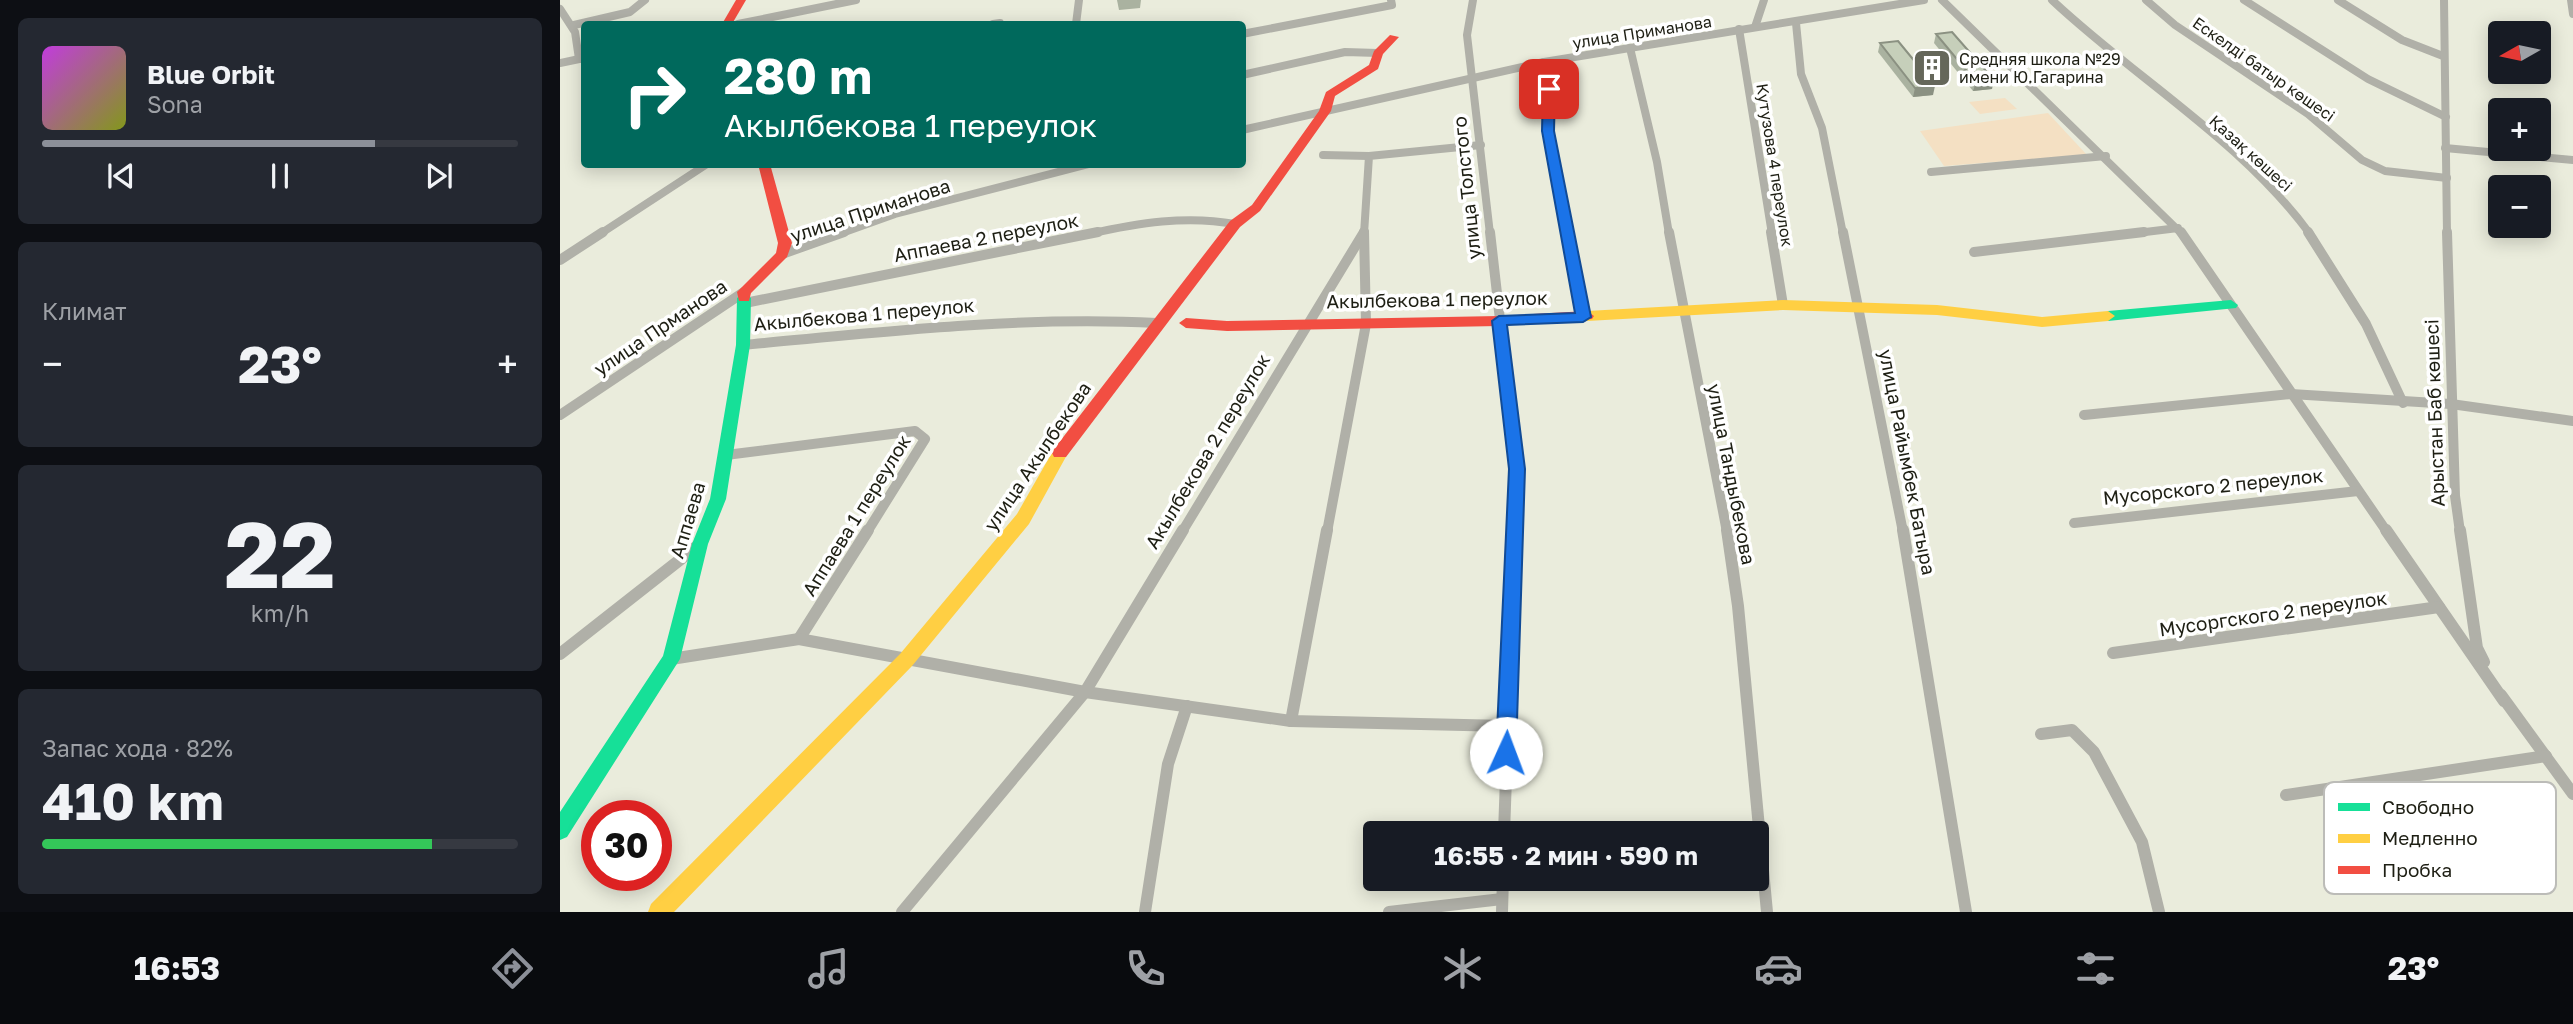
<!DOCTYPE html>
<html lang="ru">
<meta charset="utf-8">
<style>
body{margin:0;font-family:"Golos Text",sans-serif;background:#242831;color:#f1f3f6;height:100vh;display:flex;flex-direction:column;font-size:26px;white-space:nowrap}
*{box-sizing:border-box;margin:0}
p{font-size:23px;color:#9ea1a6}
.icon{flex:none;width:38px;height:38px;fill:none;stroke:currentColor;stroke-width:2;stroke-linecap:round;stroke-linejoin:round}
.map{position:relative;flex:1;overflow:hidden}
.details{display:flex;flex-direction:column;gap:18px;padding:18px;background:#0d0f14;width:560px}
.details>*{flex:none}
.hud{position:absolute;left:21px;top:21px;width:665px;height:147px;border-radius:7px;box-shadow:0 4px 18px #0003;background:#00695c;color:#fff;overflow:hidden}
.needle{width:46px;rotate:261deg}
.controls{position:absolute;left:1928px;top:21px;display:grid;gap:14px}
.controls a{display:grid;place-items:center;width:63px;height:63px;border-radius:7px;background:#171b24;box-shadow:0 4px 18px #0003;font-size:35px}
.speed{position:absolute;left:21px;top:800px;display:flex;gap:14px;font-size:35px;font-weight:700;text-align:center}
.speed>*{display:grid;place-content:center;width:91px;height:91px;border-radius:50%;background:#171b24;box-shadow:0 4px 18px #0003;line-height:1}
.speed .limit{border:10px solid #d22;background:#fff;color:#111}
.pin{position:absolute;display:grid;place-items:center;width:60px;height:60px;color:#fff;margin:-30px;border-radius:14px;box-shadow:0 4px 10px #0006}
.me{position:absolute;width:77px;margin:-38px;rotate:2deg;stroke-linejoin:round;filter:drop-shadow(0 0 5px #0008)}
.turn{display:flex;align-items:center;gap:24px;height:147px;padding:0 28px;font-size:32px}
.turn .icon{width:91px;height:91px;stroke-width:2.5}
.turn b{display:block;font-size:49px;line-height:60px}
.big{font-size:52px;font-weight:700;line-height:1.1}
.details .tile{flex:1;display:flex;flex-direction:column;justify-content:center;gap:10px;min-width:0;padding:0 24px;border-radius:10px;background:#242831}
.details .dial{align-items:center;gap:0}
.dial b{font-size:91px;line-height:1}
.song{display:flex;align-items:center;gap:21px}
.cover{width:84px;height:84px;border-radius:10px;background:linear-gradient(135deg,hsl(290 70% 55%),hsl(70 70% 35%))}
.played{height:7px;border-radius:4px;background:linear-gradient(90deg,#8c9099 70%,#363941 70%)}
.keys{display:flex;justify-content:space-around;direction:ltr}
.heat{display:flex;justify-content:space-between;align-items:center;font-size:38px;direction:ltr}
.charge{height:10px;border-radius:5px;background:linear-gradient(90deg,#34c759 82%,#363941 0)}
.trip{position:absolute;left:803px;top:821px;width:406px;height:70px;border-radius:7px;background:#171b24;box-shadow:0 4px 18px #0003;font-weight:700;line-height:70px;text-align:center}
.tab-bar{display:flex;height:112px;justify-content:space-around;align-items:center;background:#090b0e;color:#9ea1a6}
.tab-bar .icon{width:49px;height:49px}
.tab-bar .selected{color:#8c9099}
.tab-bar b{font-size:32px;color:#f1f3f6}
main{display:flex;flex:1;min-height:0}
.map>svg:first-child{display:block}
</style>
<main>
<section class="details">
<div class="tile">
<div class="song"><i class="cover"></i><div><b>Blue Orbit</b><p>Sona</p></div></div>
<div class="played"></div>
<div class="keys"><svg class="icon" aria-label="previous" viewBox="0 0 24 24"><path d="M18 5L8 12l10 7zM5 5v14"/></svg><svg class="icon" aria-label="pause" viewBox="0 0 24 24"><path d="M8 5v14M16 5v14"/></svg><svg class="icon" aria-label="next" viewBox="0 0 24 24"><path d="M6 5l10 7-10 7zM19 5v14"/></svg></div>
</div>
<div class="tile"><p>Климат</p>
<div class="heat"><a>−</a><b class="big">23°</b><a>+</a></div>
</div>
<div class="tile dial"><b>22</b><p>km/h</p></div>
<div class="tile"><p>Запас хода · 82%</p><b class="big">410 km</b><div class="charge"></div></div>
</section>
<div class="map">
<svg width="2013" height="912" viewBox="0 0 2013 912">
<rect width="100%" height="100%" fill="#eaecdc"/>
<g fill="#f4e0c3">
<path d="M1445,98L1457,109L1420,114L1409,102Z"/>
<path d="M1488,113L1527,155L1384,166L1360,131Z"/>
</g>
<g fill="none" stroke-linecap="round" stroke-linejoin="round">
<g stroke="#b0b0a8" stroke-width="8">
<path d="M913,0L907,35L930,234"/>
<path d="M1382,0L1622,234"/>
<path d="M1492,0C1576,79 1681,140 1750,234"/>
<path d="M1586,0L1615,25L1748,114L1802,160L1825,171L1887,178"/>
<path d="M1684,0L1808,79L1886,117"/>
<path d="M1778,0L1842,40L1883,56"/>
<path d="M1884,0L1887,234"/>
<path d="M2011,0L2013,14"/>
<path d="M0,9L15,32L19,59"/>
<path d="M1236,23L1241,74L1262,128L1283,234"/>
<path d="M178,24L296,0"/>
<path d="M433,24L440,23"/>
<path d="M516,24L519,0"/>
<path d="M14,25L70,12L85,0"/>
<path d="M1195,27L1204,0"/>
<path d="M1179,29L1212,234"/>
<path d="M682,34L832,5L831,0"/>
<path d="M1070,48L1097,162L1109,234"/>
<path d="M984,62L989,89L988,131L1007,234"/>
<path d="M0,63L24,58"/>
<path d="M682,75L785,52L818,53"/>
<path d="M682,130L984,62L1364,0"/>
<path d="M1885,148L2013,160"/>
<path d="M763,155L809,156"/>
<path d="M1371,172L1546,156"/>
<path d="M40,234L147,164"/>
<path d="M279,234L335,214L529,164"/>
<path d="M529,234C578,223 626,215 675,224"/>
<path d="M804,234L809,156L921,145"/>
<path d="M1569,234L1618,228"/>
</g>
<g stroke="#b0b0a8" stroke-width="10">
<path d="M930,232L957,469L955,532"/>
<path d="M1007,232L1023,317"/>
<path d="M1109,232L1167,532"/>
<path d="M1211,232L1223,305"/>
<path d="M1283,232L1343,532"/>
<path d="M1621,232L1827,532"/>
<path d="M1748,232L1806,324L1843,403"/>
<path d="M1887,232L1895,496L1900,532"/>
<path d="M1414,252L1584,232"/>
<path d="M222,254L284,232"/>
<path d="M0,260L43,232"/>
<path d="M185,303L538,232"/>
<path d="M183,345C321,332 458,316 597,323"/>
<path d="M0,415L184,292"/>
<path d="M1524,415L1731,394L1891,404L2013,421"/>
<path d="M166,455L355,431L365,439L307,532"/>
<path d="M1514,523L1798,491"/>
<path d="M622,532L804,232"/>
<path d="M767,532L806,324L804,232"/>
</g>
<g stroke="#b0b0a8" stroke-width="12">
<path d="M1167,530L1178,606L1207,912"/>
<path d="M1343,530L1406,912"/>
<path d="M1826,530L1944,701"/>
<path d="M1900,530L1917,648L1924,662"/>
<path d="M239,639L308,530"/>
<path d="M1553,653L1879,607"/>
<path d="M0,654L140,544"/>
<path d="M111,659L239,639L525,692L731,721L947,726"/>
<path d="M1941,695L2013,794"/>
<path d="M731,721L767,530"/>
<path d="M1481,734L1512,730L1534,752L1582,842L1599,912"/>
<path d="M1726,795L1986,756"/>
<path d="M944,833L955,530"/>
<path d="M342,912L525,692L623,530"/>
<path d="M585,912L608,764L627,706"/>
<path d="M829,912L942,899"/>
<path d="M942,912L943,878"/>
</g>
<g fill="#16e098" fill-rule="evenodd">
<path d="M184,293L191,298L190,345L166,499L148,544L120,659L7,837L0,840V812L103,656L132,544L150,499L176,345L177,298Z"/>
<path d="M1671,300L1678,305L1676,308L1548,321L1541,316L1548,311Z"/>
</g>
<g fill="#ffcf43" fill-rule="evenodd">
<path d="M1223,300L1377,305L1482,317L1548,311L1555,316L1548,321L1482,327L1377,315L1223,310L1027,321L1020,316L1027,311Z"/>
<path d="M500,447L508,453L469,524L352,666L114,912H88L91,904L340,654L457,514L494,449Z"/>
</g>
<g fill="#f24e42" fill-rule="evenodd">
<path d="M176,0H186L172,24H162Z"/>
<path d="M830,35L839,37L823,54L818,69L775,96L771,111L700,211L680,227L506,457H494L492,453L494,449L670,221L692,205L759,111L766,92L809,65L814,51Z"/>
<path d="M198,164H210L232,243L227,257L191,293L189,301H179L177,292L216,253L218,243Z"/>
<path d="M1027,311L1034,316L1032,319L939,326L667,331L626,328L619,323L626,318L667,321L939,316Z"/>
</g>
</g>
<g fill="#aab2a0">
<path d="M557,0H581L580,8L559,10Z"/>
<path d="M1376,34L1432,89L1413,91L1374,43Z"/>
<path d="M1320,43L1373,95L1353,97L1318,52Z"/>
</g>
<g fill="#8b9182">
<path d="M1434,80L1432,89L1413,91L1416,82Z"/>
<path d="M1375,86L1373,95L1353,97L1355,88Z"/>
</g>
<g fill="#c6cfba" stroke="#8b9182" stroke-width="2">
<path d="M1392,32L1434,80L1416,82L1376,34Z"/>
<path d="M1338,41L1375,86L1355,88L1320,43Z"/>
</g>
<path fill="#1a73e8" stroke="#114b97" stroke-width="2" d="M989,85L995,89L994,131L1031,317L1023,322L947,325L965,469L956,753L953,759L946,762L939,759L936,753L949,469L932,321L939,316L1015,313L982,131L983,89Z"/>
<defs>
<g id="building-square" transform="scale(2.0125)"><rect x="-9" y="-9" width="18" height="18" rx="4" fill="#65675a" stroke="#fff"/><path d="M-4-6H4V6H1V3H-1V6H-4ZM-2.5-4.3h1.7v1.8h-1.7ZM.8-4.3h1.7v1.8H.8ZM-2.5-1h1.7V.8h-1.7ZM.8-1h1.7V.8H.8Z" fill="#fff"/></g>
</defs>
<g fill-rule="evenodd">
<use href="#building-square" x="1372" y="68"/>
</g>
<g text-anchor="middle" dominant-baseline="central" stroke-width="7" stroke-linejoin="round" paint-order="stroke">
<g font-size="16" fill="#1e1f14" stroke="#fff">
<text transform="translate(1082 32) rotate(-9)">улица Приманова</text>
<text transform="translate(1704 69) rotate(35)">Ескелді батыр көшесі</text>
<text transform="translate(1691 153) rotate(42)">Қазақ көшесі</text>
<text transform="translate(1215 165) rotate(81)">Кутузова 4 переулок</text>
</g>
<g font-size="16" fill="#1e1f14" stroke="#fff" text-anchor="start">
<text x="1399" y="59">Средняя школа №29<tspan x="1399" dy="18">имени Ю.Гагарина</tspan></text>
</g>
<g font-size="19" fill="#1e1f14" stroke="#fff">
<text transform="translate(906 188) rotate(-96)">улица Толстого</text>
<text transform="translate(310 210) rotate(-18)">улица Приманова</text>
<text transform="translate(426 237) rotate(-11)">Аппаева 2 переулок</text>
<text transform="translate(877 299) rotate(-1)">Акылбекова 1 переулок</text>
<text transform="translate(304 314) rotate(-5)">Акылбекова 1 переулок</text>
<text transform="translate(100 327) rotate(-34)">улица Прманова</text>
<text transform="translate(1874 413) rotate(-92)">Арыстан Баб көшесі</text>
<text transform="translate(647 451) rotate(-59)">Акылбекова 2 переулок</text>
<text transform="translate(477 456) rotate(-56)">улица Акылбекова</text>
<text transform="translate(1348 462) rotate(79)">улица Райымбек Батыра</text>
<text transform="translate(1172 474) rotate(79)">улица Тандыбекова</text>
<text transform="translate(1653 486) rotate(-6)">Мусорского 2 переулок</text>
<text transform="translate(296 515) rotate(-58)">Аппаева 1 переулок</text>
<text transform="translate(127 520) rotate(-73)">Аппаева</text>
<text transform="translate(1713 613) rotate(-8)">Мусоргского 2 переулок</text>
</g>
</g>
<rect x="1764" y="782" width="232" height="112" rx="10" fill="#fff" stroke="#bcbcb8" stroke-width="2"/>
<rect x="1778" y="803" width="32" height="8" fill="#16e098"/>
<rect x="1778" y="834" width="32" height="9" fill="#ffcf43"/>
<rect x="1778" y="866" width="32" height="8" fill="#f24e42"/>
<g font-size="19" fill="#1e1f14">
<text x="1822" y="814">Свободно</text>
<text x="1822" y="845">Медленно</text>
<text x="1822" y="877">Пробка</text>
</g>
</svg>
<div class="controls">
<a><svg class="needle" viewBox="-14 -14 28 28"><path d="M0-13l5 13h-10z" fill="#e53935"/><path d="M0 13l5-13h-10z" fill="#9ea1a6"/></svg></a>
<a>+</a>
<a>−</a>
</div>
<div class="speed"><div class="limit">30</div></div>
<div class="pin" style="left:989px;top:89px;background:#d93025"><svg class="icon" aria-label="arrive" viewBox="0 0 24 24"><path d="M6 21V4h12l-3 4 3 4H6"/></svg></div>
<svg class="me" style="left:946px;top:753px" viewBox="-20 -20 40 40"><circle r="19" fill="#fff"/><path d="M0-13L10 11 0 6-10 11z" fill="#1a73e8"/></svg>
<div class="trip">16:55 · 2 мин · 590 m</div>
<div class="hud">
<div class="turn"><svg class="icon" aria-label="right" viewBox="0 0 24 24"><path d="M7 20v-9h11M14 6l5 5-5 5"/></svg><div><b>280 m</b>Акылбекова 1 переулок</div></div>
</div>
</div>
</main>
<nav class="tab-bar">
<b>16:53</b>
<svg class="icon selected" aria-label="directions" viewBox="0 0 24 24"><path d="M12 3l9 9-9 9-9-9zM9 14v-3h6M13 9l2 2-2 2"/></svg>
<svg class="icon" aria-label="music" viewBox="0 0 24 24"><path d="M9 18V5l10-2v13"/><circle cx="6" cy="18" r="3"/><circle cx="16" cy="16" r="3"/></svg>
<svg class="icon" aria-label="phone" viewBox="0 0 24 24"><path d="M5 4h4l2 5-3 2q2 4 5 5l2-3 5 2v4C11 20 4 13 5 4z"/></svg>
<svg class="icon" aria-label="climate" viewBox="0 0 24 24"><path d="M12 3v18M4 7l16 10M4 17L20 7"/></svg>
<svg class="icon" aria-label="car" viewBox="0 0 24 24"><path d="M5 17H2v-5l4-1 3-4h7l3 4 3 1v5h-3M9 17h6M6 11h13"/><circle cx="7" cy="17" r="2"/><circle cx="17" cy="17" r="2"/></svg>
<svg class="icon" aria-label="filters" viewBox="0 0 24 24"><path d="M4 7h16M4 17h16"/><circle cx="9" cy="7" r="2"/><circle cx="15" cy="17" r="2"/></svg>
<b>23°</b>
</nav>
